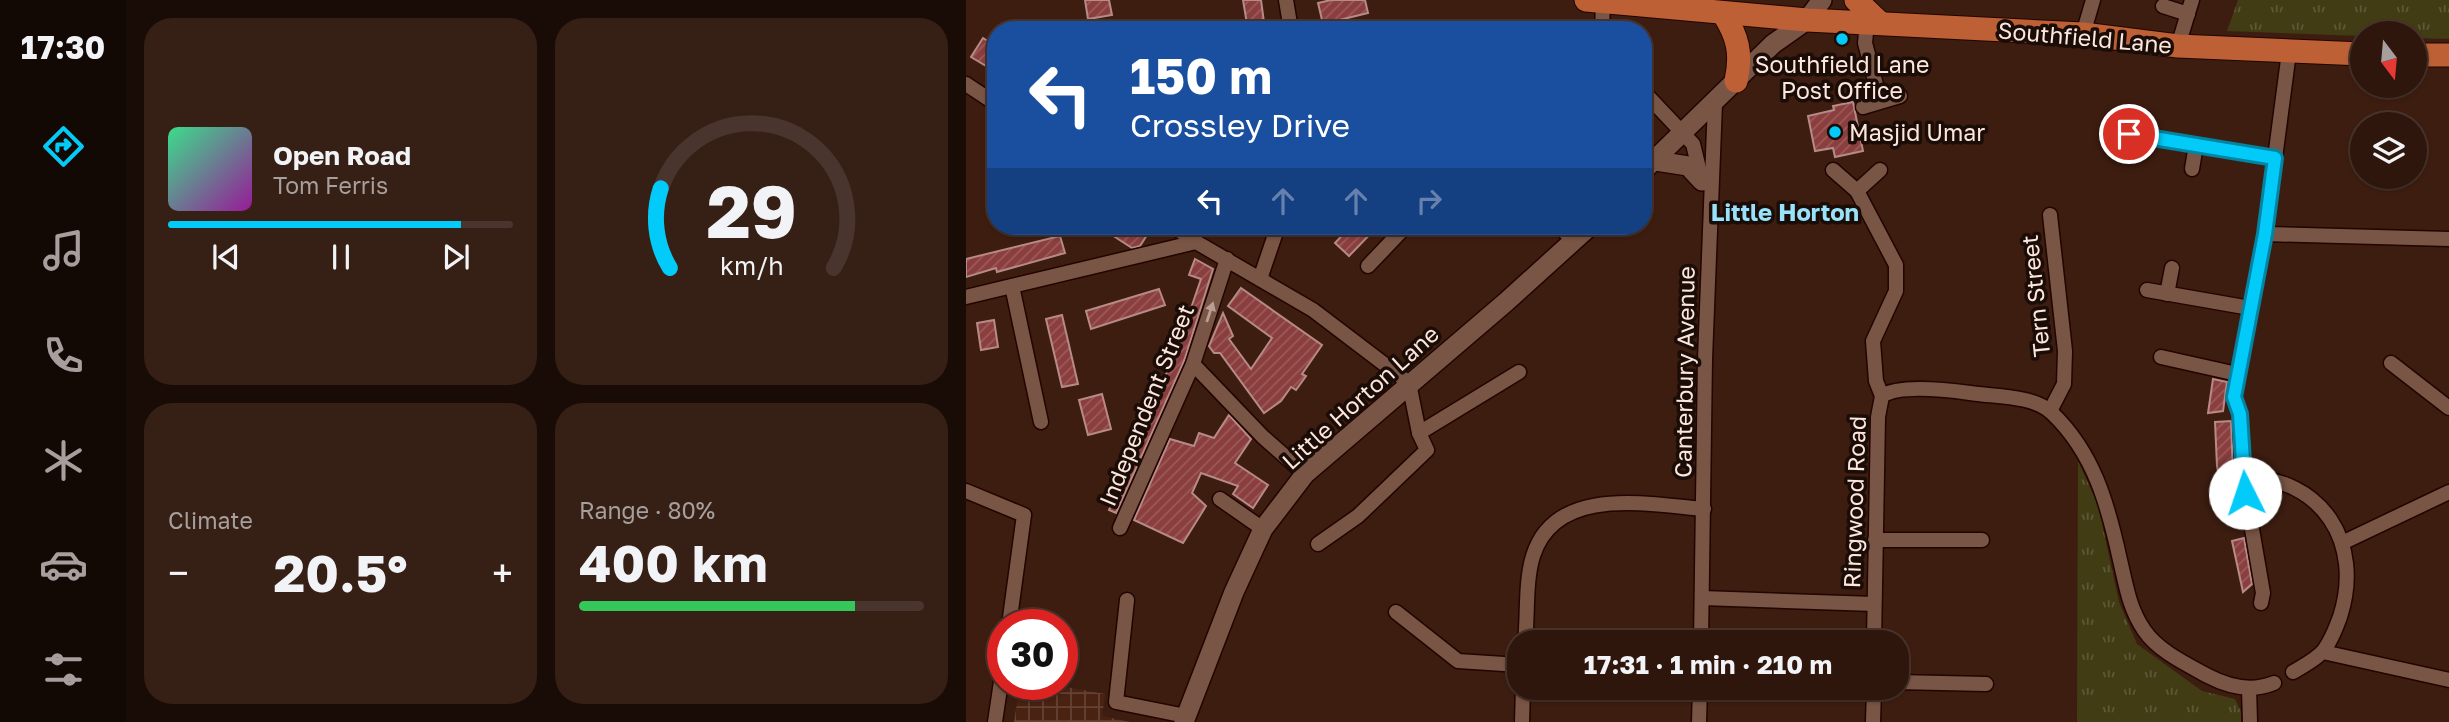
<!DOCTYPE html>
<meta charset="utf-8">
<style>
body{margin:0;font-family:"Golos Text",sans-serif;background:#361f15;color:#f1f3f6;height:100vh;display:flex;flex-direction:column;font-size:26px;white-space:nowrap}
*{box-sizing:border-box;margin:0}
p{font-size:23px;color:#a79f9d}
.icon{flex:none;width:38px;height:38px;fill:none;stroke:currentColor;stroke-width:2;stroke-linecap:round;stroke-linejoin:round}
.map{position:relative;flex:1;overflow:hidden}
.details{display:flex;flex-direction:column;gap:18px;padding:18px;background:#190c07;width:840px}
.details>*{flex:none}
.banner{position:absolute;left:21px;top:21px;width:665px;height:214px;border-radius:28px;box-shadow:0 2px 5px #0004,0 0 0 2px #49352d;background:#1a4fa0;color:#fff;overflow:hidden}
.needle{width:46px;rotate:164deg}
.tools{position:absolute;left:1384px;top:21px;display:grid;gap:14px}
.tools a{display:grid;place-items:center;width:77px;height:77px;border-radius:50%;background:#2e160c;box-shadow:0 2px 5px #0004,0 0 0 2px #49352d;font-size:35px}
.speed{position:absolute;left:21px;top:609px;display:flex;gap:14px;font-size:35px;font-weight:700;text-align:center}
.speed>*{display:grid;place-content:center;width:91px;height:91px;border-radius:50%;background:#2e160c;box-shadow:0 2px 5px #0004,0 0 0 2px #49352d;line-height:1}
.speed .limit{border:10px solid #d22;background:#fff;color:#111}
.pin{position:absolute;display:grid;place-items:center;width:60px;height:60px;color:#fff;margin:-30px;border:4px solid #fff;border-radius:50%;box-shadow:0 2px 7px #0007}
.me{position:absolute;width:77px;margin:-38px;rotate:356deg;stroke-linejoin:round;filter:drop-shadow(0 0 5px #0008)}
.turn{display:flex;align-items:center;gap:24px;height:147px;padding:0 28px;font-size:32px}
.turn .icon{width:91px;height:91px;stroke-width:2.5}
.turn b{display:block;font-size:49px;line-height:60px}
.lanes{display:flex;align-items:center;height:66px;padding:0 28px;background:#0003;justify-content:center;gap:35px;direction:ltr}
.lanes .off{opacity:.35}
.big{font-size:52px;font-weight:700;line-height:1.1}
.details .widget{flex:1;display:flex;flex-direction:column;justify-content:center;gap:10px;min-width:0;padding:0 24px;border-radius:28px;background:#361f15}
.details .dial{align-items:center;gap:0}
.dial svg{height:182px;overflow:visible;fill:none;stroke:#49352d;stroke-width:7;stroke-linecap:round;text-anchor:middle}
.dial text{fill:#f1f3f6;stroke:none}
.song{display:flex;align-items:center;gap:21px}
.cover{width:84px;height:84px;border-radius:10px;background:linear-gradient(135deg,hsl(150 70% 55%),hsl(300 70% 35%))}
.played{height:7px;border-radius:4px;background:linear-gradient(90deg,#03cbf9 85%,#49352d 85%)}
.keys{display:flex;justify-content:space-around;direction:ltr}
.heat{display:flex;justify-content:space-between;align-items:center;font-size:38px;direction:ltr}
.charge{height:10px;border-radius:5px;background:linear-gradient(90deg,#34c759 80%,#49352d 0)}
.details .tiles{flex:1;display:grid;gap:18px;grid-template-columns:repeat(2,1fr)}
.trip{position:absolute;left:541px;top:630px;width:402px;height:70px;border-radius:28px;background:#2e160c;box-shadow:0 2px 5px #0004,0 0 0 2px #49352d;font-weight:700;line-height:70px;text-align:center}
main{display:flex;flex:1;min-height:0}
.tab-bar{display:flex;flex-direction:column;width:126px;justify-content:space-around;align-items:center;background:#120905;color:#a79f9d}
.tab-bar .icon{width:49px;height:49px}
.tab-bar .selected{color:#03cbf9}
.tab-bar b{font-size:32px;color:#f1f3f6}
.map>svg:first-child{display:block}
</style>
<main>
<nav class="tab-bar">
<b>17:30</b>
<svg class="icon selected" aria-label="directions" viewBox="0 0 24 24"><path d="M12 3l9 9-9 9-9-9zM9 14v-3h6M13 9l2 2-2 2"/></svg>
<svg class="icon" aria-label="music" viewBox="0 0 24 24"><path d="M9 18V5l10-2v13"/><circle cx="6" cy="18" r="3"/><circle cx="16" cy="16" r="3"/></svg>
<svg class="icon" aria-label="phone" viewBox="0 0 24 24"><path d="M5 4h4l2 5-3 2q2 4 5 5l2-3 5 2v4C11 20 4 13 5 4z"/></svg>
<svg class="icon" aria-label="climate" viewBox="0 0 24 24"><path d="M12 3v18M4 7l16 10M4 17L20 7"/></svg>
<svg class="icon" aria-label="car" viewBox="0 0 24 24"><path d="M5 17H2v-5l4-1 3-4h7l3 4 3 1v5h-3M9 17h6M6 11h13"/><circle cx="7" cy="17" r="2"/><circle cx="17" cy="17" r="2"/></svg>
<svg class="icon" aria-label="filters" viewBox="0 0 24 24"><path d="M4 7h16M4 17h16"/><circle cx="9" cy="7" r="2"/><circle cx="15" cy="17" r="2"/></svg>
</nav>
<section class="details">
<div class="tiles">
<div class="widget">
<div class="song"><i class="cover"></i><div><b>Open Road</b><p>Tom Ferris</p></div></div>
<div class="played"></div>
<div class="keys"><svg class="icon" aria-label="previous" viewBox="0 0 24 24"><path d="M18 5L8 12l10 7zM5 5v14"/></svg><svg class="icon" aria-label="pause" viewBox="0 0 24 24"><path d="M8 5v14M16 5v14"/></svg><svg class="icon" aria-label="next" viewBox="0 0 24 24"><path d="M6 5l10 7-10 7zM19 5v14"/></svg></div>
</div>
<div class="widget dial"><svg viewBox="0 0 100 80">
<path d="M14 69A42 42 0 1 1 86 69"/>
<path d="M14 69A42 42 0 0 1 10 34" stroke="#03cbf9"/>
<text x="50" y="56" font-size="32" font-weight="700">29</text>
<text x="50" y="72" font-size="11">km/h</text>
</svg></div>
<div class="widget"><p>Climate</p>
<div class="heat"><a>−</a><b class="big">20.5°</b><a>+</a></div>
</div>
<div class="widget"><p>Range · 80%</p><b class="big">400 km</b><div class="charge"></div></div>
</div>
</section>
<div class="map">
<svg width="1483" height="722" viewBox="0 0 1483 722">
<defs>
<pattern id="industrial-grid" width="8" height="8" patternUnits="userSpaceOnUse" patternTransform="scale(1.75)"><rect width="8" height="8" fill="#492212"/><path d="M0 4h8M4 0v8" fill="none" stroke="#644234"/></pattern>
<pattern id="grass-tufts" width="24" height="20" patternUnits="userSpaceOnUse" patternTransform="scale(1.75)"><rect width="24" height="20" fill="#413c14"/><path d="M3 7l-1-3M5 7V3M7 7l1-3M15 17l-1-3M17 17v-4M19 17l1-3" fill="none" stroke="#5d5836"/></pattern>
<pattern id="building-hatch" width="6" height="6" patternUnits="userSpaceOnUse" patternTransform="scale(1.75)"><rect width="6" height="6" fill="#8a3e3e"/><path d="M-1 1l2-2M0 6l6-6M5 7l2-2" fill="none" stroke="#9b5a59"/></pattern>
</defs>
<rect width="100%" height="100%" fill="#3d1d10"/>
<path fill="url(#industrial-grid)" d="M54,684H84L139,694L136,716L164,722H48Z"/>
<g fill="url(#grass-tufts)">
<path d="M1272,0H1483V39L1449,38V33H1396V36L1261,31Z"/>
<path d="M1112,461L1132,505L1153,602L1171,644L1236,691L1269,699L1275,712V722H1111Z"/>
</g>
<g fill="url(#building-hatch)" stroke="#b68a87" stroke-width="2">
<path d="M119,0H143L146,15L122,19Z"/>
<path d="M277,0H295L299,30H282Z"/>
<path d="M365,0H399L402,13L357,24L352,3Z"/>
<path d="M17,38L30,46V72L5,57Z"/>
<path d="M887,102L897,151L869,157L867,148L849,151L842,116L868,110L867,106Z"/>
<path d="M132,226H174L183,232L174,246L166,248Z"/>
<path d="M385,226H412L383,256L369,243Z"/>
<path d="M94,236L99,253L31,272L30,268L0,277V259Z"/>
<path d="M229,259L247,269L218,361L150,513L143,510L212,346L235,279L223,275Z"/>
<path d="M275,288L356,345L336,374L340,376L330,390L325,387L315,401L298,413L254,353H248L243,346L257,313L267,336L263,339L285,369L306,338L262,306Z"/>
<path d="M193,289L199,305L125,329L120,311Z"/>
<path d="M96,315L112,384L96,387L80,319Z"/>
<path d="M28,320L32,347L15,350L11,323Z"/>
<path d="M1247,379L1261,382L1257,411L1242,413Z"/>
<path d="M136,394L145,429L122,435L113,400Z"/>
<path d="M263,415L285,439L269,463L302,485L287,508L267,494L272,486L235,473L226,493L240,506L217,543L168,520L204,439L228,446L233,433L248,438Z"/>
<path d="M1265,421L1267,477L1274,514L1260,518L1251,466L1249,422Z"/>
<path d="M1278,538L1286,584L1277,592L1266,541Z"/>
</g>
<g fill="none" stroke-linecap="round" stroke-linejoin="round">
<g stroke="#220500" stroke-width="17">
<g id="street">
<path d="M320,0L325,30"/>
<path d="M1197,6L1222,14"/>
<path d="M901,22L899,43L914,100"/>
<path d="M636,30L637,2"/>
<path d="M1117,34L1127,0"/>
<path d="M1212,46L1226,0"/>
<path d="M1323,52L1299,234L1268,397L1274,414L1277,477C1356,477 1398,543 1374,617C1370,628 1365,641 1358,650C1351,659 1337,666 1327,672"/>
<path d="M0,84L30,104"/>
<path d="M677,91L727,144L736,181"/>
<path d="M897,107L934,96"/>
<path d="M1163,134L1309,158"/>
<path d="M1226,169L1230,145"/>
<path d="M867,170L891,191L930,265V291L907,341L910,381L916,396"/>
<path d="M891,191L914,170"/>
<path d="M1084,215L1099,351L1098,384L1084,411"/>
<path d="M207,226L230,242L347,310L443,383L453,433L461,450L392,516L352,544"/>
<path d="M592,226L609,241"/>
<path d="M1299,234L1483,239"/>
<path d="M402,266L440,226"/>
<path d="M294,279L312,226"/>
<path d="M46,286L75,422"/>
<path d="M1181,290L1284,308"/>
<path d="M1201,294L1206,268"/>
<path d="M0,297L230,242"/>
<path d="M1195,357L1271,374"/>
<path d="M1425,363L1483,408"/>
<path d="M227,364L297,437L339,474"/>
<path d="M453,433L553,372"/>
<path d="M1277,477L1297,593L1295,603"/>
<path d="M0,491L58,515L43,625"/>
<path d="M254,499L297,529"/>
<path d="M154,528L227,364L261,259"/>
<path d="M909,540H1016"/>
<path d="M1378,542L1483,492"/>
<path d="M736,598L908,604"/>
<path d="M161,600L150,702L220,716"/>
<path d="M430,612L492,661L553,665"/>
<path d="M559,642C562,615 559,582 567,556C589,485 681,504 738,509"/>
<path d="M735,642L739,359L749,103"/>
<path d="M908,642L912,417L916,396C934,384 982,390 1004,393C1029,397 1067,395 1086,413C1128,453 1142,505 1154,560C1160,585 1163,608 1178,630C1192,651 1220,664 1242,676C1263,687 1286,692 1308,683"/>
<path d="M1357,652L1483,680"/>
<path d="M931,682L1020,684"/>
<path d="M1283,688L1284,722"/>
<path d="M29,722L37,668"/>
<path d="M556,722L557,688"/>
<path d="M733,722L734,688"/>
<path d="M907,722L908,688"/>
</g>
</g>
<g stroke="#220500" stroke-width="22">
<g id="secondary">
<path d="M690,161L722,166L736,181"/>
<path d="M677,171L807,44L841,20L856,0"/>
<path d="M218,722L268,592L297,529L339,474L540,302L624,226"/>
</g>
</g>
<g stroke="#220500" stroke-width="25">
<g id="primary">
<path d="M620,0L841,20L1117,34L1212,46L1396,54"/>
<path d="M890,0L914,23"/>
<path d="M757,13C772,37 776,53 770,81"/>
<path d="M1449,55H1483"/>
</g>
</g>
<use href="#street" stroke="#795546" stroke-width="14"/>
<use href="#secondary" stroke="#795546" stroke-width="19"/>
<use href="#primary" stroke="#bd6036" stroke-width="23"/>
</g>
<defs><path id="oneway-solid" d="M-6-.8H1V-3.2L6.5 0L1 3.2V.8H-6Z" transform="scale(1.75)"/></defs>
<use fill="#bb9e92" href="#oneway-solid" transform="translate(244 312) rotate(-72)"/>
<g fill="none" stroke-linecap="round" stroke-linejoin="round">
<g stroke="#0284a2" stroke-width="18">
<path id="route" d="M1163,134L1309,158L1299,234L1268,397L1274,414L1279,493"/>
</g>
<use href="#route" stroke="#03cbf9" stroke-width="12"/>
</g>
<g fill="#03cbf9" stroke="#1a0c06" stroke-width="2.5">
<circle cx="876" cy="39" r="7"/>
<circle cx="869" cy="132" r="7"/>
</g>
<g text-anchor="middle" dominant-baseline="central" stroke-width="7" stroke-linejoin="round" paint-order="stroke">
<g font-size="23" fill="#fde6de" stroke="#1a0c06">
<text transform="translate(1119 37) rotate(5)">Southfield Lane</text>
<text transform="translate(1069 296) rotate(-96)">Tern Street</text>
<text transform="translate(718 372) rotate(-89)">Canterbury Avenue</text>
<text transform="translate(394 397) rotate(-42)">Little Horton Lane</text>
<text transform="translate(180 405) rotate(-68)">Independent Street</text>
<text transform="translate(888 502) rotate(-88)">Ringwood Road</text>
</g>
<g font-size="23" fill="#fde6de" stroke="#1a0c06">
<text x="876" y="64">Southfield Lane<tspan x="876" dy="26">Post Office</tspan></text>
<text x="883" y="132" text-anchor="start">Masjid Umar</text>
</g>
<g font-size="24" font-weight="bold" fill="#99e2fb" stroke="#1a0c06">
<text x="819" y="211">Little Horton</text>
</g>
</g>
</svg>
<div class="tools">
<a><svg class="needle" viewBox="-14 -14 28 28"><path d="M0-13l5 13h-10z" fill="#e53935"/><path d="M0 13l5-13h-10z" fill="#a79f9d"/></svg></a>
<a><svg class="icon" aria-label="layers" viewBox="0 0 24 24"><path d="M12 4l9 5-9 5-9-5zM3 14l9 5 9-5"/></svg></a>
</div>
<div class="speed"><div class="limit">30</div></div>
<div class="pin" style="left:1163px;top:134px;background:#d93025"><svg class="icon" aria-label="arrive" viewBox="0 0 24 24"><path d="M6 21V4h12l-3 4 3 4H6"/></svg></div>
<svg class="me" style="left:1279px;top:493px" viewBox="-20 -20 40 40"><circle r="19" fill="#fff"/><path d="M0-13L10 11 0 6-10 11z" fill="#03cbf9"/></svg>
<div class="trip">17:31 · 1 min · 210 m</div>
<div class="banner">
<div class="turn"><svg class="icon" aria-label="left" viewBox="0 0 24 24"><path d="M17 20v-9H6M10 6l-5 5 5 5"/></svg><div><b>150 m</b>Crossley Drive</div></div>
<div class="lanes"><svg class="icon" aria-label="left" viewBox="0 0 24 24"><path d="M17 20v-9H6M10 6l-5 5 5 5"/></svg><svg class="icon off" aria-label="ahead" viewBox="0 0 24 24"><path d="M12 20V5M6 11l6-6 6 6"/></svg><svg class="icon off" aria-label="ahead" viewBox="0 0 24 24"><path d="M12 20V5M6 11l6-6 6 6"/></svg><svg class="icon off" aria-label="right" viewBox="0 0 24 24"><path d="M7 20v-9h11M14 6l5 5-5 5"/></svg></div>
</div>
</div>
</main>
